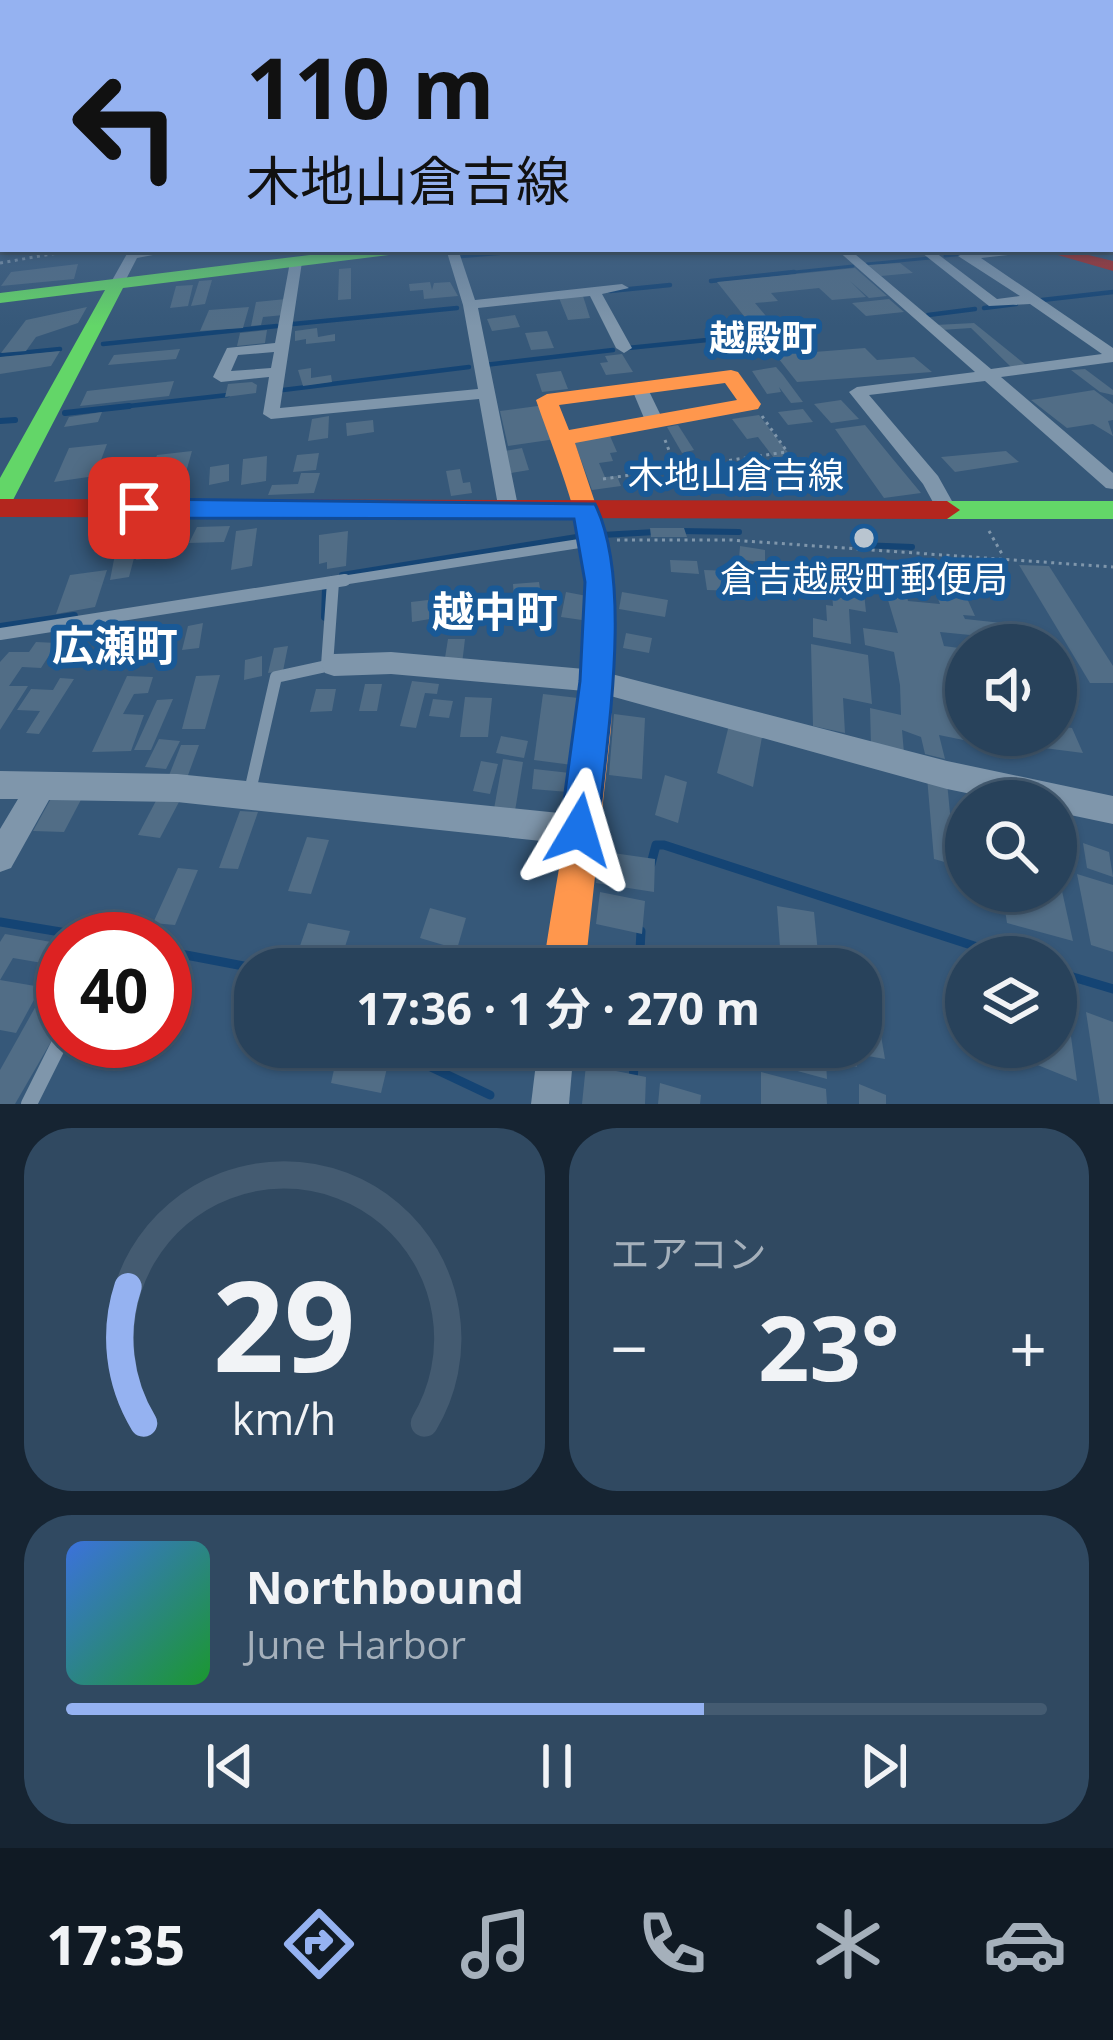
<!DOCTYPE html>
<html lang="ja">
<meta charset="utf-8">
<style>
body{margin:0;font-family:"Open Sans","Noto Sans JP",sans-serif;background:#304961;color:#f1f3f6;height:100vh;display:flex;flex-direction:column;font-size:45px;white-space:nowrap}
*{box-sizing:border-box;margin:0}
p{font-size:39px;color:#a5b0bb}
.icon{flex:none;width:66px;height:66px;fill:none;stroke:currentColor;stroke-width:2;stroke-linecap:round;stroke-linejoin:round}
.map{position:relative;height:1104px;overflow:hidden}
.details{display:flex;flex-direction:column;gap:24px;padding:24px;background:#162432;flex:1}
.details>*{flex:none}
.hud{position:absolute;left:0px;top:0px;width:1113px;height:252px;box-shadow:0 3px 9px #0004,0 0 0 3px #445b71;background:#95b2f1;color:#111;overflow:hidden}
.fabs{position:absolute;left:945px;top:624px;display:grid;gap:24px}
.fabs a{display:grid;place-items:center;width:132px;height:132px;border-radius:50%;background:#28425b;box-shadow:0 3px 9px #0004,0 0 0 3px #445b71;font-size:60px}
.speed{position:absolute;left:36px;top:912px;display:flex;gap:24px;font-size:60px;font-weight:700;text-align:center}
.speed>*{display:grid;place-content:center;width:156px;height:156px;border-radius:50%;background:#28425b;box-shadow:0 3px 9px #0004,0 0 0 3px #445b71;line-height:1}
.speed .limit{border:18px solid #d22;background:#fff;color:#111}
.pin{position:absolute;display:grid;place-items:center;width:102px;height:102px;color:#fff;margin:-51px;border-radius:24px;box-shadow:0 6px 18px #0006}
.me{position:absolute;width:132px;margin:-66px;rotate:7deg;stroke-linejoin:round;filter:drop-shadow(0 0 9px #0008)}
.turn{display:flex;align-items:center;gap:42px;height:252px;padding:0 48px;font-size:54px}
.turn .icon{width:156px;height:156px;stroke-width:2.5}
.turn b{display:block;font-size:84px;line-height:102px}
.big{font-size:90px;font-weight:700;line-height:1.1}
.details .widget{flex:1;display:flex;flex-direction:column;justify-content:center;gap:18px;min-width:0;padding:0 42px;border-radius:48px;background:#304961}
.details .dial{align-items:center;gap:0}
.dial svg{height:312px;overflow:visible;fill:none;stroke:#445b71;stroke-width:7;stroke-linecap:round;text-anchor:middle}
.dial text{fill:#f1f3f6;stroke:none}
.song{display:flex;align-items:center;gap:36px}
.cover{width:144px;height:144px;border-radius:18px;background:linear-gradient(135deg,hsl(220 70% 55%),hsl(130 70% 35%))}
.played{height:12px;border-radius:6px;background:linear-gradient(90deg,#95b2f1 65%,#445b71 65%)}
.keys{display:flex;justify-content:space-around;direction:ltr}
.heat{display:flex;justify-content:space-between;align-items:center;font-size:66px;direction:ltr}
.details .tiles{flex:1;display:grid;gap:24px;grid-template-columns:1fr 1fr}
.widget:last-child{grid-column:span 2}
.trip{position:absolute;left:234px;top:948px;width:648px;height:120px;border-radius:48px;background:#28425b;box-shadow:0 3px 9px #0004,0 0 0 3px #445b71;font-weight:700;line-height:120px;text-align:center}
.tabs{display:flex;height:192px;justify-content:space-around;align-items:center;background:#101a24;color:#a5b0bb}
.tabs .icon{width:84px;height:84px}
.tabs .active{color:#95b2f1}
.tabs b{font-size:54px;color:#f1f3f6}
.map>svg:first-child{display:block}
</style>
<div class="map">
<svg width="1113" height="1104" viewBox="0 0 1113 1104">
<rect width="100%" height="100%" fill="#365879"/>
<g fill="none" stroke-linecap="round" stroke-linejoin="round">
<g stroke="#144474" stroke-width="3">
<path d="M945,256L965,254"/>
<path d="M458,257L555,249"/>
<path d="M867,264L930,258"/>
<path d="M766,275L853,266"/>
</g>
<g stroke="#144474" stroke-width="4.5">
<path d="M711,281L794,272"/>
<path d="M610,291L670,285"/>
<path d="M1042,300L1113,292"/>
<path d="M984,308L1016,304"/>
<path d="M928,315L975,309"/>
<path d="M293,324L457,308"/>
<path d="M103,344L277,326"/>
<path d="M628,348L707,340"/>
<path d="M0,355L60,349"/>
<path d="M485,365L613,350"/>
<path d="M283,390L469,367"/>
<path d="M102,409L228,395"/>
</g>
<g stroke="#144474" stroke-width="6">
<path d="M65,413L129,406"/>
<path d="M0,421L15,420"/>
<path d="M680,531L739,532"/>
<path d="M602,535L655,532"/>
<path d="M860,545L912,547"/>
<path d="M342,575L583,536"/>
</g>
<g stroke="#144474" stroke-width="8">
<path d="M325,617L326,588"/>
<path d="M0,627L74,616"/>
</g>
<g stroke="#144474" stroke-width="9">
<path d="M651,864L656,845H664L1008,957"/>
<path d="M0,922L103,939"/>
<path d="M165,951L259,969"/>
<path d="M639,969L641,931"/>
<path d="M1056,972L1113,989"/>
<path d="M419,1047L418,1061L490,1095"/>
<path d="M633,1082L635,1047"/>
</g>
</g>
<g fill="#516d86">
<path d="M900,263L913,273L881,276L868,265Z"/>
<path d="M78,264L74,279L1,286L11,272Z"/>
<path d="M351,268V299L338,300L339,269Z"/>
<path d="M855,268L887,296L869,298L850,281L866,297L832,300L819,288L771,293L778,301L755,303L776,328L755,330L717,282Z"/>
<path d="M212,280L205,304L191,306L199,281Z"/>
<path d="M430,282L432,290L434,283L450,282L458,296L424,299L423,290L410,291L409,284Z"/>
<path d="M193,285L188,306L170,308L176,286Z"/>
<path d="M583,296L590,318L568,320L559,298Z"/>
<path d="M286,299L284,315L263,317L261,325L251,326L256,302Z"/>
<path d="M889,299L904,312L866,316L852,303Z"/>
<path d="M87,307L78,323L36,337L26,351L1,353L26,320Z"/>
<path d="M249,307L243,328L200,331L209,310Z"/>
<path d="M515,315L520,327L492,331L487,319Z"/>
<path d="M974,323L1026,365L1011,367L971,328L941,330L935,325Z"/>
<path d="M317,328L318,337L335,334V341L306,344V339L295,341V331Z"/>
<path d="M267,330L265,343L237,346L240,333Z"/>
<path d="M547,331L554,348L531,350L525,333Z"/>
<path d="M808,345L814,352L865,348L877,360L914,357L932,372L797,382L771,349Z"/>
<path d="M180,349L176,359L108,365L114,355Z"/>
<path d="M60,351L51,366L0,374V357Z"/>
<path d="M622,354L633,372L606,375L600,363L608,362L605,356Z"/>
<path d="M776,367L783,375L803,402L791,403L779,387L781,392L767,394L752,371Z"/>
<path d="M311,368V378L331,375L332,382L303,386L298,370Z"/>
<path d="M1085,369L1113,390V395L1100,392L1071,370Z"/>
<path d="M561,371L568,389L542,392L536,374Z"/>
<path d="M174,381L169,396L80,406L87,391Z"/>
<path d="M252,382L257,385L256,393L225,397L228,384Z"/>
<path d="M1094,390L1113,404V420L1108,421L1113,436L1093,424L1067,428L1031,400Z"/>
<path d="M841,400L859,419L831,423L814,404Z"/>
<path d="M545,405L556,439L508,446L500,411Z"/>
<path d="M803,409L813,422L788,425L778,412Z"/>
<path d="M102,412L98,422L64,427L69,417Z"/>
<path d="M759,415L790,455L774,458L758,437L747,439L732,419Z"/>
<path d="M329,416L328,438L308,441L312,419Z"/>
<path d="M373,420L374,432L347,436L346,423Z"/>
<path d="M678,425L694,450L682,453L667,427Z"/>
<path d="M865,425L892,458L921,493L884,498L835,429Z"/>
<path d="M610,436L617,452L610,453L613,461L599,463L605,477L617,476L621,486L592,490L574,441Z"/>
<path d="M107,444L95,476L54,482L69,448Z"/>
<path d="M522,448L529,470L511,473L505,451Z"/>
<path d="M192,451L181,490L143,494L157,455Z"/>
<path d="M1006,451L1019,462L955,472L941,457Z"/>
<path d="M319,453L316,470L293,472L297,455Z"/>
<path d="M267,456L266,481L241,485L243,459Z"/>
<path d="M229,464V481L209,485L210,467Z"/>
<path d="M460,469L463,483L470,482L472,493L451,496L446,471Z"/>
<path d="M301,473H320L314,493L268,495L272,485L298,484Z"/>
<path d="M162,525L152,558L136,560L148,527Z"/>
<path d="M230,526L224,542L189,543L197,527Z"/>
<path d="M142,528L129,577L110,580L117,544L123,543L128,530Z"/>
<path d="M257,528L252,566L231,570L236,531Z"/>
<path d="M650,528H684L687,537H651Z"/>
<path d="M348,531L346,566L327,569V562L319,564V535Z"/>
<path d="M740,546L765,550V563L739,559Z"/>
<path d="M670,560L697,561L699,574L671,572Z"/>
<path d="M843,560L861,564L866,612L849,609L851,644L813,637V618L827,621L826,605L833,606L831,580L844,582Z"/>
<path d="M1019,565L1049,566L1113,666V683H1090Z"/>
<path d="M107,570L95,607L56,614L70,575Z"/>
<path d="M704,570L733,571L738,591L707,590Z"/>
<path d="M927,570L955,572L975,616L963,615L965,619L1002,623L1011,645H973L970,635L940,632L944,646L959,648L966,677L954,675L960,696L966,698V735H976L978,743L939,735L945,759L925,754L921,737L902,730L904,753L871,745L870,708L901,715L900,685L894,652L865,645L863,628L898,633L885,590L906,593L908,601L940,604Z"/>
<path d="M539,582L541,595L514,598L513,584Z"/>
<path d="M566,592L587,596L582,620L561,617Z"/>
<path d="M622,592L668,600L665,617L619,609Z"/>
<path d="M428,600L430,619L412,622L411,602Z"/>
<path d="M203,623L199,648L182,650L188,626Z"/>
<path d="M626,633L652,638L649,653L623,648Z"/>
<path d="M448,639H465L462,664H444Z"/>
<path d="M36,642L57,643L41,668L22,667L9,686H28L0,730V662L9,652H29Z"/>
<path d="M811,644L868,655L872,704L843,698L845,733L813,726Z"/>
<path d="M288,646L283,671L268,673L274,648Z"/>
<path d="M262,656V676L244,680L245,660Z"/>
<path d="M1056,669L1064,670L1077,698L1056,695Z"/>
<path d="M220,675L205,729H182L196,676Z"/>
<path d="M127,676L153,677L148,693L134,694L123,714L144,715L131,751L92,752Z"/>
<path d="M60,678L74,679L39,734L26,733L40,711L17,710L31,689L53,690Z"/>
<path d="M412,681L439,684L437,694L425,693L416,728L400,726Z"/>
<path d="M365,684H382L377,711H359Z"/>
<path d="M316,689H336L332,711L310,712Z"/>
<path d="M543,694L587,699L580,766L534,760Z"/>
<path d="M465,697L492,698L488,737H460Z"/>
<path d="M173,699L151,750H134L157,700Z"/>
<path d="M433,699L453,701L449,718L429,716Z"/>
<path d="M614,714L645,718L642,779L609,775Z"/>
<path d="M729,725L762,737L753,787L717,773Z"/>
<path d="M1056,726L1072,728L1083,753L1044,748L1040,735H1056Z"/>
<path d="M501,736L528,741L524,758L496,753Z"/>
<path d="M159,739L180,741L166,769L145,767Z"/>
<path d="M181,745H199L187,778H168Z"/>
<path d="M503,759L523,762L515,811L494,809Z"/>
<path d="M481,761L498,764L490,794L473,791Z"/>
<path d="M534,769L570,773L568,792L532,789Z"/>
<path d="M665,775L687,782L678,823L655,815Z"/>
<path d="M927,777L947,782L955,865L934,859Z"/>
<path d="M54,793L84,794L64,832L33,831Z"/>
<path d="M158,797L180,800L160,838L138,835Z"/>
<path d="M240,811L258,812L238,869L219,868Z"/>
<path d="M307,837L329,840L311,894L288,891Z"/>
<path d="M1083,843L1109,852L1113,877L1087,868Z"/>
<path d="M599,851L655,859L654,892L596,883Z"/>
<path d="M178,868L198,870L175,925L153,923Z"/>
<path d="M1077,874L1113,885V952L1091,945Z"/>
<path d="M1002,891H1062L1073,941L1007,923Z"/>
<path d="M600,892L645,901L642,934L596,924Z"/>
<path d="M777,906L814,912L818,953L780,947Z"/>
<path d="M430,908L466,918L457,949L420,938Z"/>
<path d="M308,923L350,931L338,969L295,960Z"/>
<path d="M5,934L63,944V948L54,965L13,958L0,980V942Z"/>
<path d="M398,953L425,962L423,969H392Z"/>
<path d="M0,980L41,987L16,1033L0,1030Z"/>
<path d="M1056,989L1065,992L1077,1081L993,1047H1056Z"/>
<path d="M41,997L63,1001V1021L15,1104H0V1070Z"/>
<path d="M861,1009L877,1012L885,1059L862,1055Z"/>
<path d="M1086,1012L1113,1022V1104H1100Z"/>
<path d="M339,1047H392L381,1093L331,1083Z"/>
<path d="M762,1047H779V1071L763,1067Z"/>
<path d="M789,1047H825L827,1079L790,1069Z"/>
<path d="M832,1047H855L857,1067L833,1061Z"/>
<path d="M586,1065L646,1077L645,1104H582Z"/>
<path d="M761,1072L826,1089L827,1104H761Z"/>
<path d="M660,1083L701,1095L700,1104H658Z"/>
<path d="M859,1084L886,1095V1104H859Z"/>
</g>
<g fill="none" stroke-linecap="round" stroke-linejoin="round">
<g stroke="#7f96ab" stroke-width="3" stroke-dasharray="3 4.5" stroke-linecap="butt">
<path d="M0,263L80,249"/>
<path d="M762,416L812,487"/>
<path d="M665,440L683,487"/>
<path d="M603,479L786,452"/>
<path d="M989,531L1002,554"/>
<path d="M617,540H731L1113,567"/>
</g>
<path stroke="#7f96ab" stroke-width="9" d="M326,583L589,542"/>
<g stroke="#7f96ab" stroke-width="12">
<path d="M0,634L345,580"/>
<path d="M327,665L333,582"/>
<path d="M250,791L276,677L331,665"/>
</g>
<path stroke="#7f96ab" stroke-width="16" d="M29,1104L63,1036"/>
<g fill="#7f96ab" fill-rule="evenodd">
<path d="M1110,171H1113V175L1110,174Z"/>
<path d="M3,176V182L0,183V177Z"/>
<path d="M1110,237L1113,238V246L1110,245Z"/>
<path d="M150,249H185L137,258L122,287H112L110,284L128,252Z"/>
<path d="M446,249H458L475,300L622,284L629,288L602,294L632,348L624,353L616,348L590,296L478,308L519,511L509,518L499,511L479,399L271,419L263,414L269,377L221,382L213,377L227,348L275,343L290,262L296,258L302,262L280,408L478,389L463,305ZM274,352L271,368L231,371L238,355Z"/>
<path d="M836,249H849L991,369L1102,354L1030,304L989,306L917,249H931L997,299L1020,296L958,256L969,251L1022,249L1017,254L981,258L1113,348V362L1001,377L1113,473V489L1106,488L985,381L869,395L938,476L957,510L954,515H940L923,484L849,392L857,387L975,372Z"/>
<path d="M639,382L647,387L662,418L659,422H647L644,418L631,387Z"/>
<path d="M391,652L596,670L947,761L1113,796V824L1056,812V801H1005L947,789L596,692L391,674L334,676L325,673L322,665L325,657L334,654Z"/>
<path d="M0,771L177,774L579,815L589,820L594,830L589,840L579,845L177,802L49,800L11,868L0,872V829L18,799H0Z"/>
<path d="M538,1047H574L569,1104H531Z"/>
</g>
<g fill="#63d668" fill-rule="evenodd">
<rect x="1110" y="212" width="3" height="12"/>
<path d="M359,249H405L397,254L123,288L13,500L0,509V478L105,290L0,303V293Z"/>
<path d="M947,501H1113V519H947L934,510Z"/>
</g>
<g fill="#ff974d" fill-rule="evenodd">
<rect x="1110" y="205" width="3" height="8"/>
<path d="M731,370L738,372L761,404L758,409L575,443L607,538L615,632L611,728L585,969H543C560,846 600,679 584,558C576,504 554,452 536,400L547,394ZM725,383L737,400L569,430L559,405Z"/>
</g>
<g fill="#b3261e" fill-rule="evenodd">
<path d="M1037,249H1064L1113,261V271Z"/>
<path d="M0,499L947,501L960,510L947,519L0,517Z"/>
</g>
</g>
<linearGradient id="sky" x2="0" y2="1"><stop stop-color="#1e3043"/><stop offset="0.52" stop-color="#4c6a8c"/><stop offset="1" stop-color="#4c6a8c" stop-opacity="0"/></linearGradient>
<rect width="1113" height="326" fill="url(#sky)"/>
<path fill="#1a73e8" stroke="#114b97" stroke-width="3" d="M139,499L595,504C634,583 606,741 598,830L592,843L579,848L566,843L560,830L580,681L585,582L574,519L139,518L126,508Z"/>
<circle fill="#b9c5d0" stroke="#195996" stroke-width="4.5" cx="864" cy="538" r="12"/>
<g text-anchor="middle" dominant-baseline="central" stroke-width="12" stroke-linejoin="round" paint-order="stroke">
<g font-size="36" font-weight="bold" fill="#fff" stroke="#195996">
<text x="763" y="337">越殿町</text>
</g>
<g font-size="36" fill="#fff" stroke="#195996">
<text x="736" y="474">木地山倉吉線</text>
</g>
<g font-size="36" fill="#fff" stroke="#195996">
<text x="864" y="578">倉吉越殿町郵便局</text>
</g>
<g font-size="42" font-weight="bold" fill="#fff" stroke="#195996">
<text x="495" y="610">越中町</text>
<text x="115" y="644">広瀬町</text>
</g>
</g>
</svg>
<div class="fabs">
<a><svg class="icon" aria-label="sound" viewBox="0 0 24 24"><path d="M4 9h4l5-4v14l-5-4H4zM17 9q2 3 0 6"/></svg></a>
<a><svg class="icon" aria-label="search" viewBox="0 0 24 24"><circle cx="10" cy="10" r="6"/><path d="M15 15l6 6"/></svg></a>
<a><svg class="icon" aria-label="layers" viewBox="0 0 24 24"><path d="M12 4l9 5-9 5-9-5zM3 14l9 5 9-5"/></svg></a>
</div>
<div class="speed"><div class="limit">40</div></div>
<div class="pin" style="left:139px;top:508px;background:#d93025"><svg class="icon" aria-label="arrive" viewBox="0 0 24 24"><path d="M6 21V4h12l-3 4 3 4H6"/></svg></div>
<svg class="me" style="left:579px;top:830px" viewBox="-20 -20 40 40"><path d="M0-17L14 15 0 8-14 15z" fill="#1a73e8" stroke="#fff" stroke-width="4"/></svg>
<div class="trip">17:36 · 1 分 · 270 m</div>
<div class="hud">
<div class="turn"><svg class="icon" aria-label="left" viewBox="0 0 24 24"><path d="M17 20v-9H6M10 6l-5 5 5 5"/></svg><div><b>110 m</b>木地山倉吉線</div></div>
</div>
</div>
<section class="details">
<div class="tiles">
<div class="widget dial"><svg viewBox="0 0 100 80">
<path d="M14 69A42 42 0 1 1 86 69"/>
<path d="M14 69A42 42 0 0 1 10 34" stroke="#95b2f1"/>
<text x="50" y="56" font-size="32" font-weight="700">29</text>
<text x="50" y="72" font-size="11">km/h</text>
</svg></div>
<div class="widget"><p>エアコン</p>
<div class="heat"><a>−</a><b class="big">23°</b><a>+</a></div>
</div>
<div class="widget">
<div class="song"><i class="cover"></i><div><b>Northbound</b><p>June Harbor</p></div></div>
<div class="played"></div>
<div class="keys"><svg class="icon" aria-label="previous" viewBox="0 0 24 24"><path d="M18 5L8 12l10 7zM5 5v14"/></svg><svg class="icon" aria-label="pause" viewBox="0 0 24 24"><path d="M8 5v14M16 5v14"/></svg><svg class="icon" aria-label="next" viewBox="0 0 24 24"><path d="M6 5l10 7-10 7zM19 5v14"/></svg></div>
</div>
</div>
</section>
<nav class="tabs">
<b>17:35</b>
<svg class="icon active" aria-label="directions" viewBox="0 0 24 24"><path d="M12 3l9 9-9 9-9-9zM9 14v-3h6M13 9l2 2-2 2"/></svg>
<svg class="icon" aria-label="music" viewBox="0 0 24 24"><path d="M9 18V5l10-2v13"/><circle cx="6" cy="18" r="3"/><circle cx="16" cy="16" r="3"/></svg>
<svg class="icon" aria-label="phone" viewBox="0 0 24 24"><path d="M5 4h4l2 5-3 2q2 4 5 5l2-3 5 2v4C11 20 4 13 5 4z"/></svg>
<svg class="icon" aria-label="climate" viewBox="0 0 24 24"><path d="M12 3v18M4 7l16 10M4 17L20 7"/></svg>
<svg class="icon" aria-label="car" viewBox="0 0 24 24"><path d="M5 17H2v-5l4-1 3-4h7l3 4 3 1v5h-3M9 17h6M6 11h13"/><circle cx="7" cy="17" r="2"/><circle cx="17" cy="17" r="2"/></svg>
</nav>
